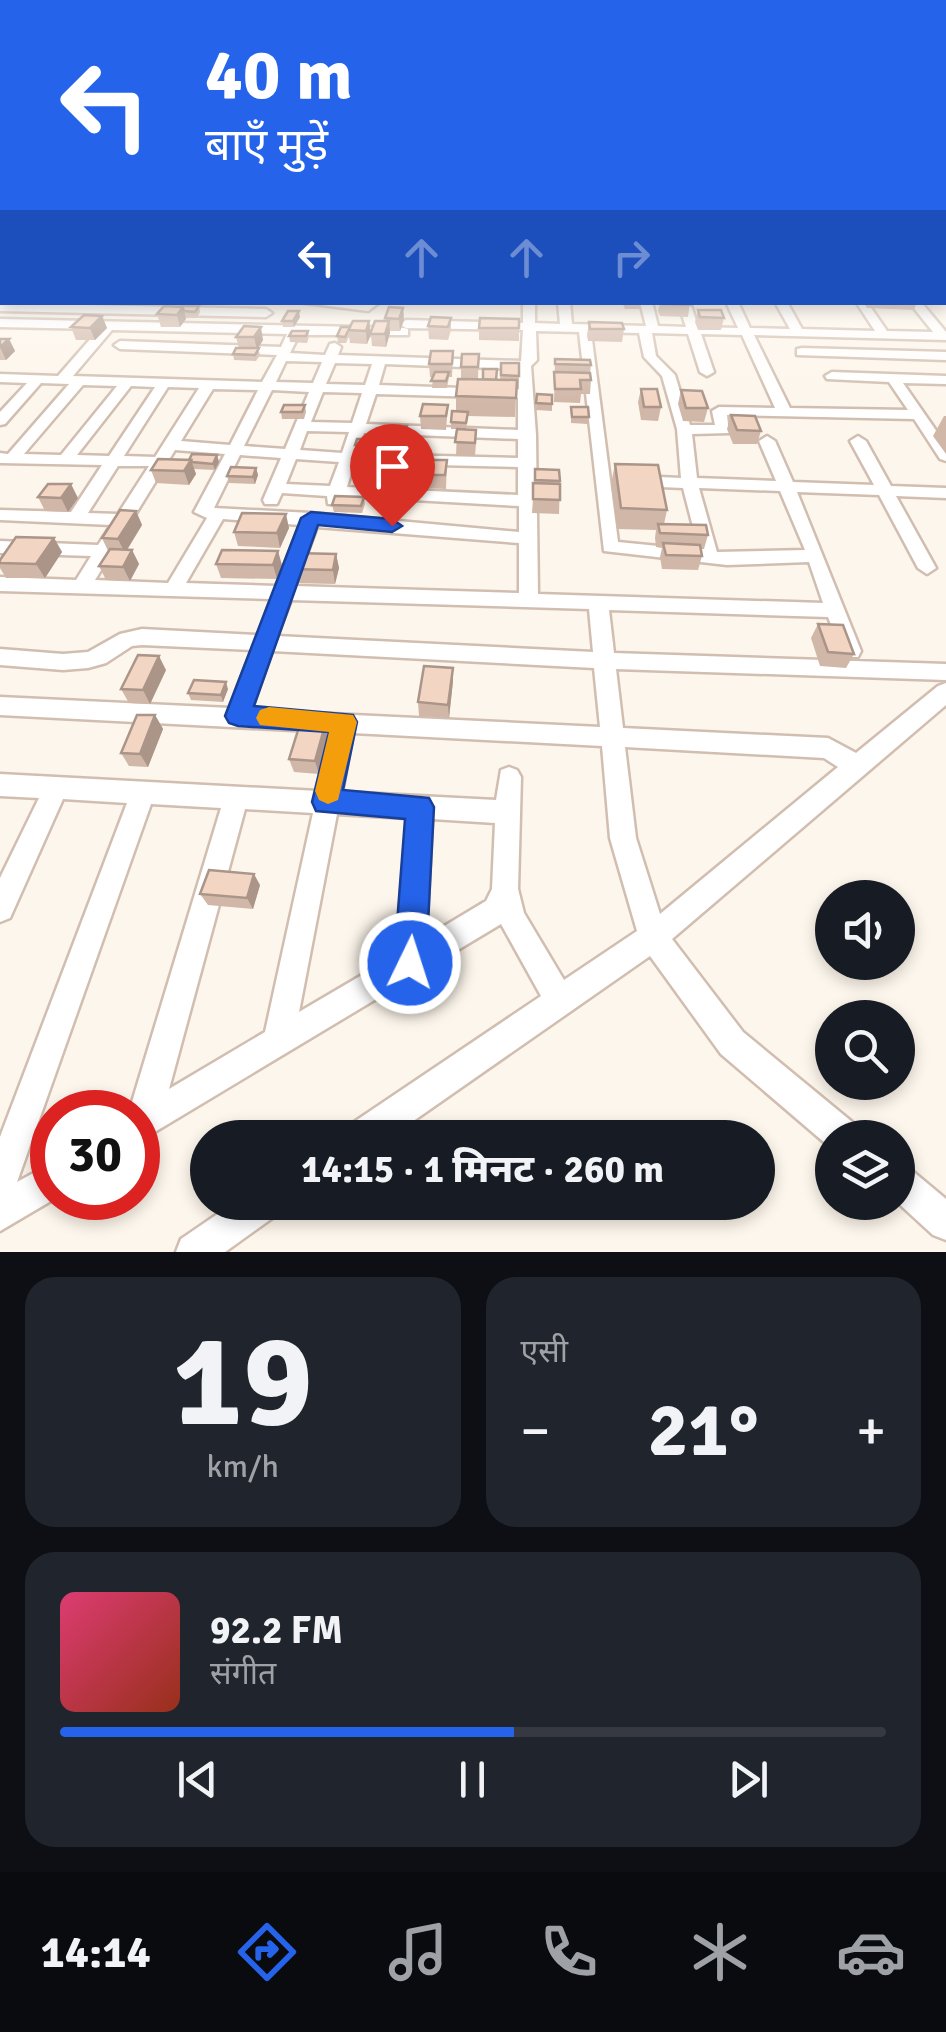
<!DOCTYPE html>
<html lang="hi">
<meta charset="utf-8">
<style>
body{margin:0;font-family:Signika,"Noto Sans Devanagari",sans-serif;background:#20242c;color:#f1f3f6;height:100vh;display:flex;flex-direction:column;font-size:38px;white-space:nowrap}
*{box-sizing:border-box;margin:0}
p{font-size:32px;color:#9ea1a6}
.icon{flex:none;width:55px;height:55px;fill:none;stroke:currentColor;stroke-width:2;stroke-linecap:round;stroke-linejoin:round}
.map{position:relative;height:1252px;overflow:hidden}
.details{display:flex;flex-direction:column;gap:25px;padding:25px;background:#0d0f14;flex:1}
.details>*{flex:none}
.top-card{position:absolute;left:0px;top:0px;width:948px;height:305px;box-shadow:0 5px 15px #0003;background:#2563eb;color:#fff;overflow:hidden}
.controls{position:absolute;left:815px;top:880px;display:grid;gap:20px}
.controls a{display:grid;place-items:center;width:100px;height:100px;border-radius:50%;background:#171b24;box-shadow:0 5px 15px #0003;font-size:50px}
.speed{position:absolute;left:30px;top:1090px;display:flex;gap:20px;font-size:50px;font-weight:700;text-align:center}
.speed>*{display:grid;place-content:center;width:130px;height:130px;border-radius:50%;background:#171b24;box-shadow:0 5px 15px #0003;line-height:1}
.speed .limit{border:15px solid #d22;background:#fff;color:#111}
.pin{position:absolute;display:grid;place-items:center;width:85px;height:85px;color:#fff;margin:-102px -42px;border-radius:50% 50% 50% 0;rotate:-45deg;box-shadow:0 0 10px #0007}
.pin .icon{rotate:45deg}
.me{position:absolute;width:110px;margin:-55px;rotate:4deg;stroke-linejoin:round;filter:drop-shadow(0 0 8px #0008)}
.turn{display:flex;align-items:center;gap:35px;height:210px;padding:0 40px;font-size:45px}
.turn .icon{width:130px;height:130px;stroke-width:2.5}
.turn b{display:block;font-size:70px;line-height:85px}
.lanes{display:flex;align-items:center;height:95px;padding:0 40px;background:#0003;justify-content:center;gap:50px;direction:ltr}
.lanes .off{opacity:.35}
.big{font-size:75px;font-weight:800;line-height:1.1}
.details .widget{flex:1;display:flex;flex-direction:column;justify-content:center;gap:15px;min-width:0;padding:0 35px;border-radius:30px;background:#20242c}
.details .dial{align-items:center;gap:0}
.dial b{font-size:130px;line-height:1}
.song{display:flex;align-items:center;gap:30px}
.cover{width:120px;height:120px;border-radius:15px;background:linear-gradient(135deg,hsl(340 70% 55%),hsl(10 70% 35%))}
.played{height:10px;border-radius:5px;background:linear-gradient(90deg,#2563eb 55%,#363941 55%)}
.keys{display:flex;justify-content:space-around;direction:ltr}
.heat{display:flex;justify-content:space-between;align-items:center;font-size:55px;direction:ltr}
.details .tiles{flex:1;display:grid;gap:25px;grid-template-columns:1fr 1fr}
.widget:last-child{grid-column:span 2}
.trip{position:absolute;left:190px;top:1120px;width:585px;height:100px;border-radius:50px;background:#171b24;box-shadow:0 5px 15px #0003;font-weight:800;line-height:100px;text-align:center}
.tabs{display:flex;height:160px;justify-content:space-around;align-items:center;background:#090b0e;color:#9ea1a6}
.tabs .icon{width:70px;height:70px}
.tabs .selected{color:#2563eb}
.tabs b{font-size:45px;color:#f1f3f6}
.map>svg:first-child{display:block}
</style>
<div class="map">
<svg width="946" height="1252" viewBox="0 0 946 1252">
<rect width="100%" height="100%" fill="#fdf6ec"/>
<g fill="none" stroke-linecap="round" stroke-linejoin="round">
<g stroke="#d1beb0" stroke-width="5">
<g id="street">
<rect x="0" y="228" width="2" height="3"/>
<rect x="945" y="247" width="1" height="7"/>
<path d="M0,248L2,249V255H0Z"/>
<rect x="0" y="269" width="2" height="6"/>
<rect x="945" y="274" width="1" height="6"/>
<rect x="0" y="284" width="2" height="6"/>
<rect x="945" y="291" width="1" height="6"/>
<path d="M298,302H380L368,311Z"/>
<path d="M523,302H535V323L560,324L558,302H570L572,324L646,326L640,302H652L658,326L686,327L678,302H690L698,327L738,328L726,302H738L750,328L790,329L775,302H787L802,329L875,331L856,302H867L887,331L933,332L909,302H921L946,332V340L754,335L790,408L908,410L889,382L827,379L825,376L832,372L946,376V384L903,383L946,445V461L940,459L914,419L727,415L729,433L692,434L697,478L776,481L759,441L767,436L775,441L793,482L874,485L850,441L858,436L866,441L891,486L946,488V498L896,496L936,568L927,574L918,568L879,495L797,492L861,651L858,657H844L828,617L609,610L614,653L946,664V680L616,669L623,728L828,738L856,753L938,686L946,683V705L672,939L743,1032L857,1126L861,1138H832V1149L721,1054L650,956L389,1138H344L348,1126L541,996L501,924L138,1142V1112H129L221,808L151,804L17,1182L52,1163V1198H56L0,1231V1137L127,803L63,799L10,918L0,922V878L39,798L0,796V774L318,791L331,732L0,715V697L230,708L252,650L142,645L132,646L106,663L88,668L63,670L0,665V649L63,654L88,652L120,634L142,629L258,635L271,599L0,591V577L76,580L91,556L0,553V541L98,545L111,525L0,520V510L71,512L102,465L0,463V453L8,454L69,384L41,383L5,424L0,425V412L27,383L0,382V374L58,376L99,329L0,327V319L404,328L408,329V335H299L290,353L325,355L330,344L335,343L341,347L338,355L521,361L523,330L406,328L400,324L406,320L523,323ZM112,330L287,334L281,347L120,341L114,345L120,349L277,355L262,382L73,376ZM536,331L579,332L604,551L727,565L809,562L823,603L538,594L536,435L531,366L537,360ZM591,332L639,333L644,357L662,376L677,429L681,478L638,476L630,481L638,486L683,488L699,550L618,542ZM652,333L688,334L700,372L707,376L714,372L701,334L742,335L775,408L719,407L712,411L715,425H690L675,375L656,356ZM286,361L322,362L313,383L276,382ZM335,363L372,364L365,385L326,384ZM385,364L517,369L518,390L379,385ZM83,385L117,386L61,455L24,454ZM131,386L155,387L109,456L77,455ZM168,387L199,388L155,457L124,456ZM213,389L258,390L230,445L181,441ZM272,390L309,392L285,449L244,446ZM323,392L362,393L352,423L311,422ZM376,394L518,398V430L366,424ZM307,431L349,432L342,453L300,450ZM364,433L518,439V458L357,454ZM175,450L225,454L194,512L207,518L168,583L95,580ZM240,455L281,458L263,500L265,504H277L282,493L327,496L328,504H340L343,496L519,506V532L311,513L214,508ZM296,459L339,462L330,486L286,484ZM354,463L518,467V495L347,487ZM118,466H149L118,514L88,513ZM699,488L780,491L805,550L717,552ZM223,519L300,525L276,586L186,583ZM317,527L519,543V593L295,586ZM291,600L589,609L593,652L277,636ZM272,651L594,668L600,727L251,710ZM353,733L602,746L610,838L637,931L564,980L524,913L518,889L521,777L517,770L509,767L501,770L496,800L342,792ZM625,747L824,758L838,767L660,914L636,838ZM245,809L313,813L265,1032L169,1089ZM337,814L407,818L396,955L299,1012ZM432,819L495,823L492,889L486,901L426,937Z"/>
<path d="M0,303L266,309L272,313L266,317L0,311Z"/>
<path d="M802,348L946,352V360L797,355V349Z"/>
<path d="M898,1164L910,1169L946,1199V1240L933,1235L897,1202Z"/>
<path d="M235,1202H283L278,1214L225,1252H176L181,1239Z"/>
</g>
</g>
<use href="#street" fill="#fff" fill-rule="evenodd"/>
</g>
<g fill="#d1b7a8">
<path d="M622,302L640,303L639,309H625Z"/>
<path d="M660,302H690L688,317L660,316L658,311Z"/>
<path d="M863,302H917L914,310L867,308Z"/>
<path d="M199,306L200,312L197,318H186L180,327H161L157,314Z"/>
<path d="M403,308L404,320L400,331H390L386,347L372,346L371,334L367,344L350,343L349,336L346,343H338L337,336L350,328L371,333L385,321V318Z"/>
<path d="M698,310L724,318L721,330H698L695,322Z"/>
<path d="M102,316L107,328L95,340H76L71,327Z"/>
<path d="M300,317L294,327H283L282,321Z"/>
<path d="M451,318V330L448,340L429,339L428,326Z"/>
<path d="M519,319V341L479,340V328Z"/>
<path d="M589,322L624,329L622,342L588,341L587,335Z"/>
<path d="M244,326L263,340L258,348L260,355L256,361L234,360L233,354L239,348L236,337Z"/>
<path d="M308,331L309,337L307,343L290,342L289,336Z"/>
<path d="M0,339H9L15,351L6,360H0Z"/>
<path d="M453,351L452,377H449L447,388H432L433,377H430L429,364Z"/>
<path d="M479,354L478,379L500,380L501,363H519V389H516L515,417L468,416L466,429L476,443L475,456H456L457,429H451V422L456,411V396L461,379V367Z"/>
<path d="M555,359L591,365L590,373L591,380L590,394H581L580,403L554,402Z"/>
<path d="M641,389L661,407L658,421L641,420L638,402Z"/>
<path d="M681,390L708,408L704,422L683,421L678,404Z"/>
<path d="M537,394L552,395V411L536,410Z"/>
<path d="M305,405L306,412L304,419H282L281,412Z"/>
<path d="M448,405L446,430L421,429L420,416Z"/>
<path d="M571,407L589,417L588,424L571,423Z"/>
<path d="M731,415L761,431L757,444H733L727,429Z"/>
<path d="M944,416H946V454L933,436Z"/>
<path d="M407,426L408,440L405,455H385L384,441Z"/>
<path d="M355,445L378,446L376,453L356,452Z"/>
<path d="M217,455L219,462L215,470L194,469L196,474L189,485L156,483L151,470Z"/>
<path d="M447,460L446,489L425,488L424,475Z"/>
<path d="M615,464L667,510L664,524L708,535L704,549H701L702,556L698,570L662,569L660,557L662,548L656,547L655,538L656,530L617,529L611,484Z"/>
<path d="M256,468L258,475L255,484L229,483L227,476Z"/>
<path d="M535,469L560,481L559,514L532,513Z"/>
<path d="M419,473L416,488L383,487L382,474Z"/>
<path d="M38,497L78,498L68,512L45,511Z"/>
<path d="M364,497L365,504L362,513L334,512L332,505Z"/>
<path d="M136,511L142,525L127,550H132L139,564L130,581L106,580L99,566L108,551L102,538Z"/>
<path d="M289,528L280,548L238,546L234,532Z"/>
<path d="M54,538L62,552L45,578H6L0,568V560Z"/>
<path d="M336,554L339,568L335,584L294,583L290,569Z"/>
<path d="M216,564L282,565L277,579L221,578Z"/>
<path d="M818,624L854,654L846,668L820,666L811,638Z"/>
<path d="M453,668V681L449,718L419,716L418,702Z"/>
<path d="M166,670L150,704L129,703L121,689Z"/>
<path d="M228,689L223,702L191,700L188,693Z"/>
<path d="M155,715L163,729L148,767L129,766L121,753Z"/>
<path d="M328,739L319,774L294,772L289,759Z"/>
<path d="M260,885L253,909L208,905L200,894Z"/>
</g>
<g fill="#aa9588">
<path d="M183,307L186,319L180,327L177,315Z"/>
<path d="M403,308L404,320L400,331L399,319Z"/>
<path d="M299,311L300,317L294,327L293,321Z"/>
<path d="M102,316L107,328L95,340L90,328Z"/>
<path d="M369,321L371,334L367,344L366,331Z"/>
<path d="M389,321L390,333L386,347L385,334Z"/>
<path d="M261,327L263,340L257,350L254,337Z"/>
<path d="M9,339L15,351L6,360L0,347Z"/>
<path d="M407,426L408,440L405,455L404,442Z"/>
<path d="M217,455L219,462L215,470L213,464Z"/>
<path d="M418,459L419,473L416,488L415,475Z"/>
<path d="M191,460L196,474L189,485L184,471Z"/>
<path d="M256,468L258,475L255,484L253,477Z"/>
<path d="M71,484L78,498L68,512L61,498Z"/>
<path d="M136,511L142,525L125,553L118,539Z"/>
<path d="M286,514L289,528L280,548L277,533Z"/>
<path d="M54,538L62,552L45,578L36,564Z"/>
<path d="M132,550L139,564L130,581L123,567Z"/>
<path d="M278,551L282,565L277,579L273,565Z"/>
<path d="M336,554L339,568L335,584L333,570Z"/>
<path d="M159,656L166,670L150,704L143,690Z"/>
<path d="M453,668V681L449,718L448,705Z"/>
<path d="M226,682L228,689L223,702L221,695Z"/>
<path d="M155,715L163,729L148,767L140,754Z"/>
<path d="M325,725L328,739L319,774L315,761Z"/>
<path d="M254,874L260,885L253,909L247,898Z"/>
</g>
<g fill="#f3d5c3" stroke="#aa9588" stroke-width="2.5">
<path d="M662,302H690L691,305L662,304Z"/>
<path d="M164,306L183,307L177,315L157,314Z"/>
<path d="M182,306H199L195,312L184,311Z"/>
<path d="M389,307L403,308L399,319L385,318Z"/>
<path d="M698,310H721L724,318L700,317Z"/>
<path d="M288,311H299L293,321H282Z"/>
<path d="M84,315L102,316L90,328L71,327Z"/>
<path d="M431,317L451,318L448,327L428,326Z"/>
<path d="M480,318L519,319V328H479Z"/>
<path d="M353,321H369L366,331L348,330Z"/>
<path d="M375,321H389L385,334H370Z"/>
<path d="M589,322L622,323L624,329H590Z"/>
<path d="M244,326L261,327L254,337H236Z"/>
<path d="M341,327H350L345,337L337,336Z"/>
<path d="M292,331H308L306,336H289Z"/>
<path d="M0,339H9L0,347Z"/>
<path d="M236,348H259L255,355L233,354Z"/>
<path d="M431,351H453L452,364H429Z"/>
<path d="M462,354H479L478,367H461Z"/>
<path d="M555,359L590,360L591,365L555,364Z"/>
<path d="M501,363H519V376L501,375Z"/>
<path d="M483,369H497L496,380L483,379Z"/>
<path d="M435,372H449L446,381H431Z"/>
<path d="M554,372L590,373L591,380H580L581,389H555Z"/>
<path d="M458,379L517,380L516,398L456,396Z"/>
<path d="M641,389H657L661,407H644Z"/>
<path d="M681,390L702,391L708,408H686Z"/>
<path d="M537,394L552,395V404L536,403Z"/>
<path d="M423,404L448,405L446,416H420Z"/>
<path d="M284,405H305L302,412H281Z"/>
<path d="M571,407H588L589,417H572Z"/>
<path d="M452,411L468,412L466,423L451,422Z"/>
<path d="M731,415L755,416L761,431L737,430Z"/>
<path d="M388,426H407L404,442L384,441Z"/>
<path d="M457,429L476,430L475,443L455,442Z"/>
<path d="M357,439H377L375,446L355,445Z"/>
<path d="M192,454L217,455L213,464L192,462L191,460H189Z"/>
<path d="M386,458L418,459L415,475L382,474Z"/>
<path d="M158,459L191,460L184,471L151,470Z"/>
<path d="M426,460H447L445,475H424Z"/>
<path d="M615,464L658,465L667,510L621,508Z"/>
<path d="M231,467L256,468L253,477L227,476Z"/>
<path d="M535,469L559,470L560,481L535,480Z"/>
<path d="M533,483L560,484V500L533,499Z"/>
<path d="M48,484H71L61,498L38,497Z"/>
<path d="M335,496L364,497L361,506L332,505Z"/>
<path d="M120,510L136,511L118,539L102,538Z"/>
<path d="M242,513L286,514L277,533L234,532Z"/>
<path d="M658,524L706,525L708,535L660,533Z"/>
<path d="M16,537L54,538L36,564L0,563V560Z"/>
<path d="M663,543L700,545L702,556L666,555Z"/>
<path d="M110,549L132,550L123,567L99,566Z"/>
<path d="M222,550L278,551L273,565L216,564Z"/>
<path d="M295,553L336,554L333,570L290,569Z"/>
<path d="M818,624L843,625L854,654L828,652Z"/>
<path d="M138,655L159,656L143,690L121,689Z"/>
<path d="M424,666L453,668L448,705L418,702Z"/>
<path d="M194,680L226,682L221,695L188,693Z"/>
<path d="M137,715H155L140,754L121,753Z"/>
<path d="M300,724L325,725L315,761L289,759Z"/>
<path d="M209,870L254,874L247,898L200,894Z"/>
</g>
<linearGradient id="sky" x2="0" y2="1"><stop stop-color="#97c7e8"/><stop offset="0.57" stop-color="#fefbf6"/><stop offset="1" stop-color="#fefbf6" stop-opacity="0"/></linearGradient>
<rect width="946" height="403" fill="url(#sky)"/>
<path fill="#2563eb" stroke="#184099" stroke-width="2.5" d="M311,512L392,519L402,526L392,532L318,525L254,706L353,715L357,722L343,790L429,798L434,807L426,963L422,974L410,979L398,974L394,963L405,819L316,811L312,802L329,732L238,726L229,723L225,716L301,518Z"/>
<path fill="#f59e0b" d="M269,707L353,715L357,722L338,800L328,804L319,800L315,791L329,732L260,725L256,718L260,710Z"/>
</svg>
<div class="controls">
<a><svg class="icon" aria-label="sound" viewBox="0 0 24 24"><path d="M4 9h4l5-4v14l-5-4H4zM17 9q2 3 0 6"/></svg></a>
<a><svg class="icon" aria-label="search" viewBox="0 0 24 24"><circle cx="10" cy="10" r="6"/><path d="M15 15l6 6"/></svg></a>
<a><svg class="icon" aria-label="layers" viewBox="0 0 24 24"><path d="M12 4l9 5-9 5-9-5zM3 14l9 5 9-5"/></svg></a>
</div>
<div class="speed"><div class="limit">30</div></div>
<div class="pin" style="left:392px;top:526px;background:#d93025"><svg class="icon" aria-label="arrive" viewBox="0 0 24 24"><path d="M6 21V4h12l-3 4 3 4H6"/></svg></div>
<svg class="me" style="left:410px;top:963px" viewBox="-20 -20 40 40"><circle r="17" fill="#2563eb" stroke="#fff" stroke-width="3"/><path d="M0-11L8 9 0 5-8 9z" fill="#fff"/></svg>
<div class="trip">14:15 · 1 मिनट · 260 m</div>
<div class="top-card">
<div class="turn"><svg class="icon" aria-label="left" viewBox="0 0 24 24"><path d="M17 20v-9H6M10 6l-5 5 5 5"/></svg><div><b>40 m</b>बाएँ मुड़ें</div></div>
<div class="lanes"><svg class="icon" aria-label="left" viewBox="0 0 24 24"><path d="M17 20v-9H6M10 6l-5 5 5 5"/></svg><svg class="icon off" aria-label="ahead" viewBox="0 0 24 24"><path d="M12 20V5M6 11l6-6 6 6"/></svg><svg class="icon off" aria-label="ahead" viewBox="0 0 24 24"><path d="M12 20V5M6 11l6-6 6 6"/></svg><svg class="icon off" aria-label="right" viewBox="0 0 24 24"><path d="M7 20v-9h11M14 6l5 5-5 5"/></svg></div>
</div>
</div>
<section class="details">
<div class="tiles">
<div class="widget dial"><b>19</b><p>km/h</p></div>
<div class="widget"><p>एसी</p>
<div class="heat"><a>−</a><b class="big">21°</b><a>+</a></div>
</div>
<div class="widget">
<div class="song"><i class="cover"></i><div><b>92.2 FM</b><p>संगीत</p></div></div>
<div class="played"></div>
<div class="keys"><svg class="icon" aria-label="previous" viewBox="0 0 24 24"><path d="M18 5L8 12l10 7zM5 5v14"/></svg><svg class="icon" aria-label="pause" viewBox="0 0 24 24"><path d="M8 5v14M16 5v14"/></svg><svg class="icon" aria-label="next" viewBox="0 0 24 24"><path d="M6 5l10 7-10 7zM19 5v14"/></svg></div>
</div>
</div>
</section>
<nav class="tabs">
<b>14:14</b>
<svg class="icon selected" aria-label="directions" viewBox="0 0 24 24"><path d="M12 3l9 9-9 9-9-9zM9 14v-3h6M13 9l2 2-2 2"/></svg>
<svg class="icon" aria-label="music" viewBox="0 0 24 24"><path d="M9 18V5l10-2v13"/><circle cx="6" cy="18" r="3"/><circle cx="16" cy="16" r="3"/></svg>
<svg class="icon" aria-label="phone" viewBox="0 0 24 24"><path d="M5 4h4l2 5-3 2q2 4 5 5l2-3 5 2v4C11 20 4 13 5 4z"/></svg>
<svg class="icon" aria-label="climate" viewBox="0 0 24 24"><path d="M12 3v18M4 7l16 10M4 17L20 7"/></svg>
<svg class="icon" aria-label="car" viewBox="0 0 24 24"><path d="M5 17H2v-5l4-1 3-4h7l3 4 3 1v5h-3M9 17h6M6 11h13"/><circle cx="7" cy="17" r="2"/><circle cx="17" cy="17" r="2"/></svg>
</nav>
